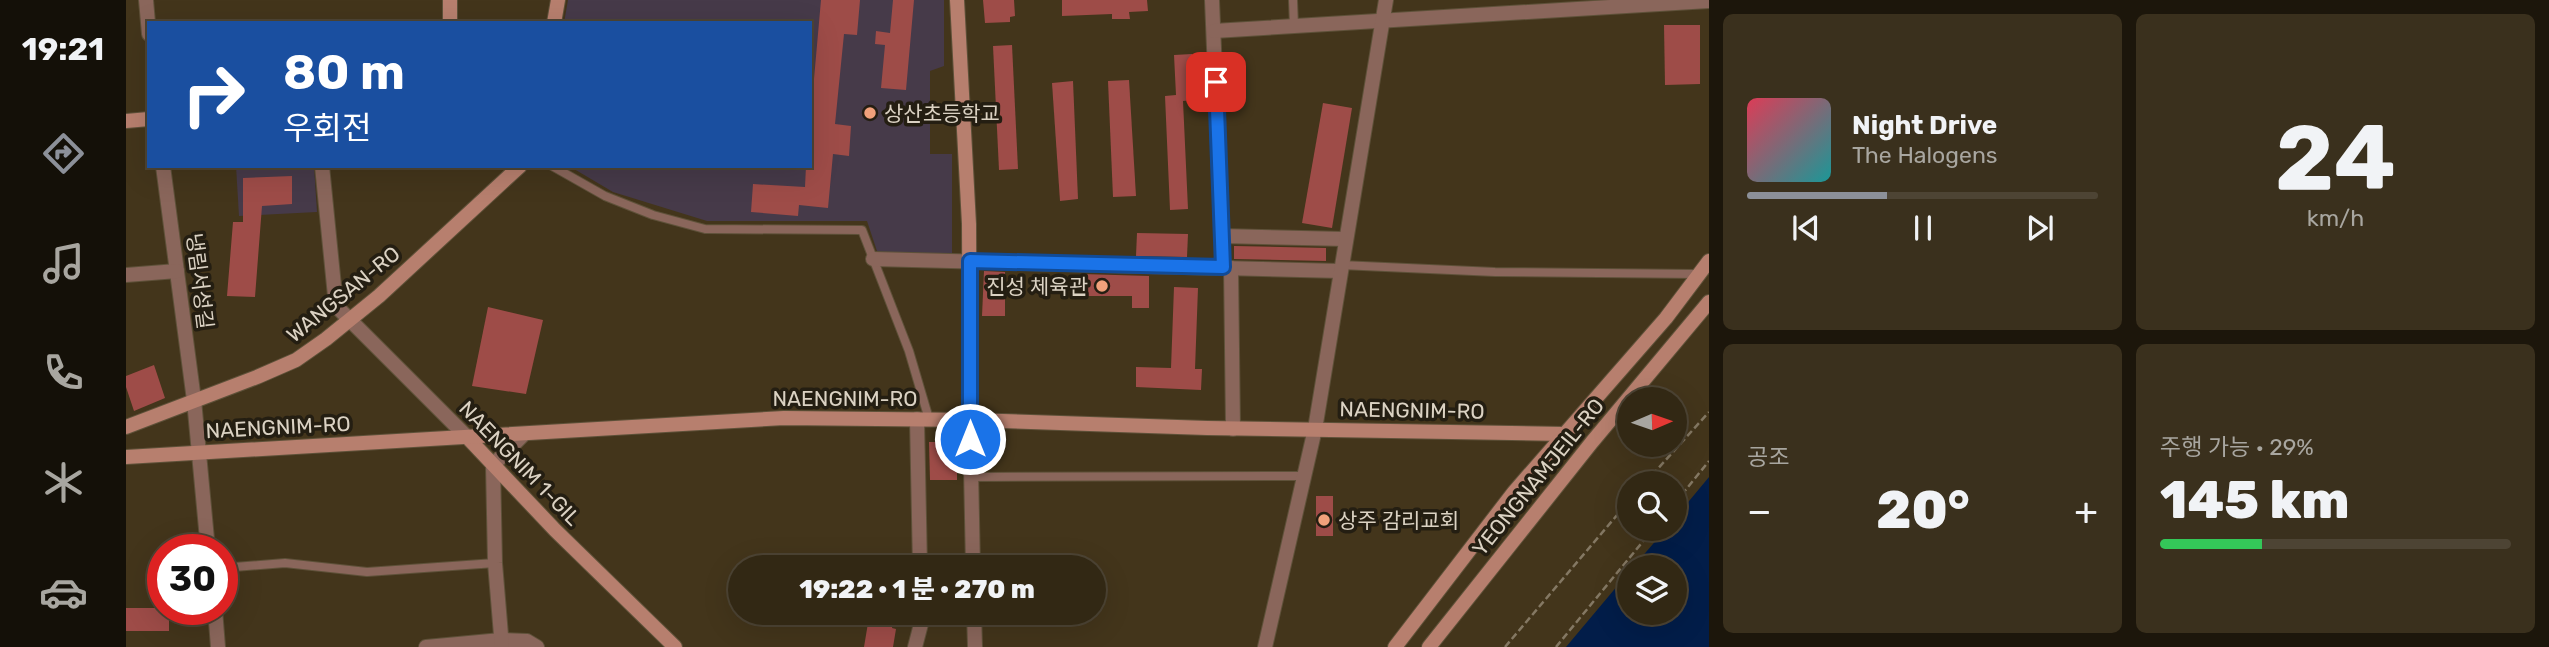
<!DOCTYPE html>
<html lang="ko">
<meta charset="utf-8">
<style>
body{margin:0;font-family:Rubik,"Noto Sans KR",sans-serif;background:#3a301d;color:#f1f3f6;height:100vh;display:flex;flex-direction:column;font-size:26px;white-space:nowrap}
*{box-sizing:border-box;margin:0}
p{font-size:23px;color:#a8a6a0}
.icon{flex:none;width:38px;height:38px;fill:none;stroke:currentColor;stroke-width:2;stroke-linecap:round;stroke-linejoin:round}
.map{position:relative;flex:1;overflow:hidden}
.panel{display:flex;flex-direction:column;gap:14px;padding:14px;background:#1c160b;width:840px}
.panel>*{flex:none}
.banner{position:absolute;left:21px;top:21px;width:665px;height:147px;border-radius:0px;box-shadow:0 7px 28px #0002,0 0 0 2px #4d4434;background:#1a4fa0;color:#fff;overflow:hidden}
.needle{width:46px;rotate:88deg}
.buttons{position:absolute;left:1491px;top:387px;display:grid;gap:14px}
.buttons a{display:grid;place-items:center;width:70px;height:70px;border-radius:50%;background:#322814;box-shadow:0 7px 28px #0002,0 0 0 2px #4d4434;font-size:35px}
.speed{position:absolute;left:21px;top:534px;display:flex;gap:14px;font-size:35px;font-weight:700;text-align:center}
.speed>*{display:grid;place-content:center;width:91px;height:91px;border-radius:50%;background:#322814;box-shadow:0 7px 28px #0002,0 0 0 2px #4d4434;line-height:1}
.speed .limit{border:10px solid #d22;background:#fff;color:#111}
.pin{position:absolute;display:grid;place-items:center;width:60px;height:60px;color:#fff;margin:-30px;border-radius:14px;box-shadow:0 4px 10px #0006}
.me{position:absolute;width:77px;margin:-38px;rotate:0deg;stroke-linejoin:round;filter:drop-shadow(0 0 5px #0008)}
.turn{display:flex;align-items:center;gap:24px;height:147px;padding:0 21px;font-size:32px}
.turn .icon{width:91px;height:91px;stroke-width:2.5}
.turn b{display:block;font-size:49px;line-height:60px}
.big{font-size:52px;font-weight:800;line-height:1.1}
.panel .widget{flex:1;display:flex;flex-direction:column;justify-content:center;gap:10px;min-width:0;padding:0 24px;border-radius:10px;background:#3a301d}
.panel .dial{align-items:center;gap:0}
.dial b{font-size:91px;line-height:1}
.song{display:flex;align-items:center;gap:21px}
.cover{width:84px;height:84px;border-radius:10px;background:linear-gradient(135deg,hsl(350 70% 55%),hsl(180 70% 35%))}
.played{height:7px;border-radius:4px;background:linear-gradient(90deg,#8c9099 40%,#4d4434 40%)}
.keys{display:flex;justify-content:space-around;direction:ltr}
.heat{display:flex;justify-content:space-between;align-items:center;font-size:38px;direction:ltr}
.charge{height:10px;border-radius:5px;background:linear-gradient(90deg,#34c759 29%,#4d4434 0)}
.panel .tiles{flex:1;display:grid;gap:14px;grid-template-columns:repeat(2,1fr)}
.trip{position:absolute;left:602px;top:555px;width:378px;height:70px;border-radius:35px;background:#322814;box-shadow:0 7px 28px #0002,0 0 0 2px #4d4434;font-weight:800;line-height:70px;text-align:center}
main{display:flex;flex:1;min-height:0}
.dock{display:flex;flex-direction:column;width:126px;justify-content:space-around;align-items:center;background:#141008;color:#a8a6a0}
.dock .icon{width:49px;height:49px}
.dock .on{color:#8c9099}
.dock b{font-size:32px;color:#f1f3f6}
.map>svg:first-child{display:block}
</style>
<main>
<nav class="dock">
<b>19:21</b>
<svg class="icon on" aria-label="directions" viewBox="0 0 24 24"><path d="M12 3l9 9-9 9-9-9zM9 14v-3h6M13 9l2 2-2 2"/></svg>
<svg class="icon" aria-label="music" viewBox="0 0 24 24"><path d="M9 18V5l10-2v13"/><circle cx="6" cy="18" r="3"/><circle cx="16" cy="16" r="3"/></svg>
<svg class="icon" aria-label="phone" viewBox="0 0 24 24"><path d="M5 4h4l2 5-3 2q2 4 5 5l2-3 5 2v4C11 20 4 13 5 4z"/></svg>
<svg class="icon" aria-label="climate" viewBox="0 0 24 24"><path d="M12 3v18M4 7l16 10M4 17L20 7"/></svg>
<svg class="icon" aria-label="car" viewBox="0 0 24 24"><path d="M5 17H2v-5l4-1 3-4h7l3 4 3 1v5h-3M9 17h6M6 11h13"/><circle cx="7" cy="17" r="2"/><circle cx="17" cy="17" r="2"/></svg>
</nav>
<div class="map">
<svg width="1583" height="647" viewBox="0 0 1583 647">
<rect width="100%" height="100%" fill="#43351b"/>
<g fill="#463a49">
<path d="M442,0H818V66L804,71V154H826V253L752,254L741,221H581L487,192L443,166H684V23H438Z"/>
<path d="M110,166H188L191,212L113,216Z"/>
</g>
<path fill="#021d49" d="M1583,477V647H1440L1503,572V612H1549V567H1507L1540,529L1549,528V518Z"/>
<g fill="#9e4c48">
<path d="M695,0H734L731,35L718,34L709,124L725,126L723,156L707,154L702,208L673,205L672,216L625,212L627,184L679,187L680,166H684V124Z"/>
<path d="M767,0H788L780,90L755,88L759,45L749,44L750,31L764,33Z"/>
<path d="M857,0H888L889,16L884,17V22L859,23Z"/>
<path d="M936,0H1021L1022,11L1003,12L1004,19H986V14L936,16Z"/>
<path d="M1538,25H1574V84L1539,85Z"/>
<path d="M886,45L892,169L873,170L867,46Z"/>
<path d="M1066,54L1068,100L1057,101L1062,209L1044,210L1039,96L1050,95L1048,55Z"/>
<path d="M1003,80L1010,196L987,197L982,81Z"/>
<path d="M947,81L952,199L934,201L926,83Z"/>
<path d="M1197,103L1226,108L1206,228L1176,223Z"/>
<path d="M166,176V204L136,206L129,297L101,296L107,222H117V178Z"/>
<path d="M1011,233L1062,234L1061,257L1010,256Z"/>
<path d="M1108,246L1200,248V261L1108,259Z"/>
<path d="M858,271L879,272V316H856Z"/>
<path d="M956,274L1023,276V308H1006V296H957Z"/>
<path d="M1048,287L1072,288L1069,369H1076L1075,390L1010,387V367L1045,368Z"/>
<path d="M362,307L417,320L400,394L346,386Z"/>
<path d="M28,365L39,398L8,411L0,387V376Z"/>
<path d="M803,442H831V480H804Z"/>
<rect x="1190" y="496" width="17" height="40"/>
<path d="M0,608H37L39,612H43V631H0Z"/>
<path d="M743,617L767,621L766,628L770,629L767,647H738Z"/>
</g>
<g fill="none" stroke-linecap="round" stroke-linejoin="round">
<g stroke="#5e5139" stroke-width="10">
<g id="lane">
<path d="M1167,0L1168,26"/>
<path d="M426,166L479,196L527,215L579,229L736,230L783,351L803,419"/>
<path d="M1215,265L1369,272L1572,274"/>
<path d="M844,477L1177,476"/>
<path d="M96,568L159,563L241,572L369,563"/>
</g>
</g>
<g stroke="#5e5139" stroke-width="16">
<g id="street">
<path d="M20,0L23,34"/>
<path d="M1086,0L1097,267"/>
<path d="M1088,31L1583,1"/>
<path d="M37,166L68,400L82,550"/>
<path d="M196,166L210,306L341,437"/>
<path d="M1096,236L1219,239"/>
<path d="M747,259L1214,271"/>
<path d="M1105,268L1107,429"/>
<path d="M0,275L51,271"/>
<path d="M791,419L794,567"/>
<path d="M844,420L847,567"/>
<path d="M89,609L92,647"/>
<path d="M848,612L849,647"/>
<path d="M300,647L375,640L401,641L411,647"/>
<path d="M376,647L369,563L367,465L398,434"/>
<path d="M789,647L795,624V612"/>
<path d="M1139,647L1189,429L1260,0"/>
</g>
</g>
<g stroke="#5e5139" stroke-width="16">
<g id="secondary">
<path d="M324,0V23"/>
<path d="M831,0L843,224L844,420"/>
<path d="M428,23L432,0"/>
<path d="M0,121L23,119"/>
<path d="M0,427L131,377L170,360L200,339L253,296L394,166"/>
<path d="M341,437L429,530L549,647"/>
<path d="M0,457L658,418L844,420L1081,428L1439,434"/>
<path d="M1269,647L1388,492L1540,318L1583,261"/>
<path d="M1303,647L1466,442L1583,302"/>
</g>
</g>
<g stroke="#847863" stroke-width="2.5" stroke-dasharray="7 3.5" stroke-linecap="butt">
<path d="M1519,483L1583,412"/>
<path d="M1549,503L1583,461"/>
<path d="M1379,647L1503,501"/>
<path d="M1430,647L1528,528"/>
</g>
<use href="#lane" stroke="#8a665b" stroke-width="8"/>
<use href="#street" stroke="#8a665b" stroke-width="14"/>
<use href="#secondary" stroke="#b77f6e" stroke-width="14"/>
</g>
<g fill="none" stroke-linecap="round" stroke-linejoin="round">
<g stroke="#114b97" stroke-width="18">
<path id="route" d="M844,439V261L1097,267L1090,82"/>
</g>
<use href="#route" stroke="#1a73e8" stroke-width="12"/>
</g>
<g fill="#f1a17b" stroke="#241e12" stroke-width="2.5">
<circle cx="744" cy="113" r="7"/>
<circle cx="976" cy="286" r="7"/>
<circle cx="1198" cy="520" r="7"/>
</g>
<g text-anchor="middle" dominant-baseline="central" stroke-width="7" stroke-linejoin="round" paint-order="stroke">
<g font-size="21" fill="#dbd2c3" stroke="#241e12" text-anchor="start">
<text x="758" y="113">상산초등학교</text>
<text x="962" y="286" text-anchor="end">진성 체육관</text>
<text x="1212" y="520">상주 감리교회</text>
</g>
<g font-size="21" fill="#dbd2c3" stroke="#241e12">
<text transform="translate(74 281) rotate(83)">냉림서성길</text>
<text transform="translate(217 294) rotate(-39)">WANGSAN-RO</text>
<text x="719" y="398">NAENGNIM-RO</text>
<text transform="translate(1286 410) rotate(1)">NAENGNIM-RO</text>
<text transform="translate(152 427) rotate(-3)">NAENGNIM-RO</text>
<text transform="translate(394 463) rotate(46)">NAENGNIM 1-GIL</text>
<text transform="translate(1412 477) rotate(-51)">YEONGNAMJEIL-RO</text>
</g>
</g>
</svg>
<div class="buttons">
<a><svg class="needle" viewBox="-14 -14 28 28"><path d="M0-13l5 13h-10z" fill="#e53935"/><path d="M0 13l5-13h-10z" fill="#a8a6a0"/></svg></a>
<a><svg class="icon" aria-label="search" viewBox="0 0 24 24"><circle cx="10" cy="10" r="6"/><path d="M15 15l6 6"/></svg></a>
<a><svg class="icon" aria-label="layers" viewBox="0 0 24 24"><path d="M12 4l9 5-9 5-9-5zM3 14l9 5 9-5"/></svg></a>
</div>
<div class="speed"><div class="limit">30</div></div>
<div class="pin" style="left:1090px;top:82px;background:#d93025"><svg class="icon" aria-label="arrive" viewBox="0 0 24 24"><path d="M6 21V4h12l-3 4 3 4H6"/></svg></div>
<svg class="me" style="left:844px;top:439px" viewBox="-20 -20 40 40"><circle r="17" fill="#1a73e8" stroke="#fff" stroke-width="3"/><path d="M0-11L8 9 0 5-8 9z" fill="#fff"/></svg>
<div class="trip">19:22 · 1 분 · 270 m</div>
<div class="banner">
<div class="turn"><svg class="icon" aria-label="right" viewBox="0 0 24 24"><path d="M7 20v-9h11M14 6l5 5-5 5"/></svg><div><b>80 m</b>우회전</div></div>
</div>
</div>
<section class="panel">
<div class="tiles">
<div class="widget">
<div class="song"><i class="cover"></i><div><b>Night Drive</b><p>The Halogens</p></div></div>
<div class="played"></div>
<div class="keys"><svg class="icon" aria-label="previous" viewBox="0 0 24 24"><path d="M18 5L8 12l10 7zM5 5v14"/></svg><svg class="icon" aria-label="pause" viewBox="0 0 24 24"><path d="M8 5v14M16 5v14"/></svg><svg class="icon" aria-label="next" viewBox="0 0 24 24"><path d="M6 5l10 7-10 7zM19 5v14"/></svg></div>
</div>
<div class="widget dial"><b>24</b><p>km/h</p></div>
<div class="widget"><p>공조</p>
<div class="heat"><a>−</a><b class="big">20°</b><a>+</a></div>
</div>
<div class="widget"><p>주행 가능 · 29%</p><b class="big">145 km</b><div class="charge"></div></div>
</div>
</section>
</main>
